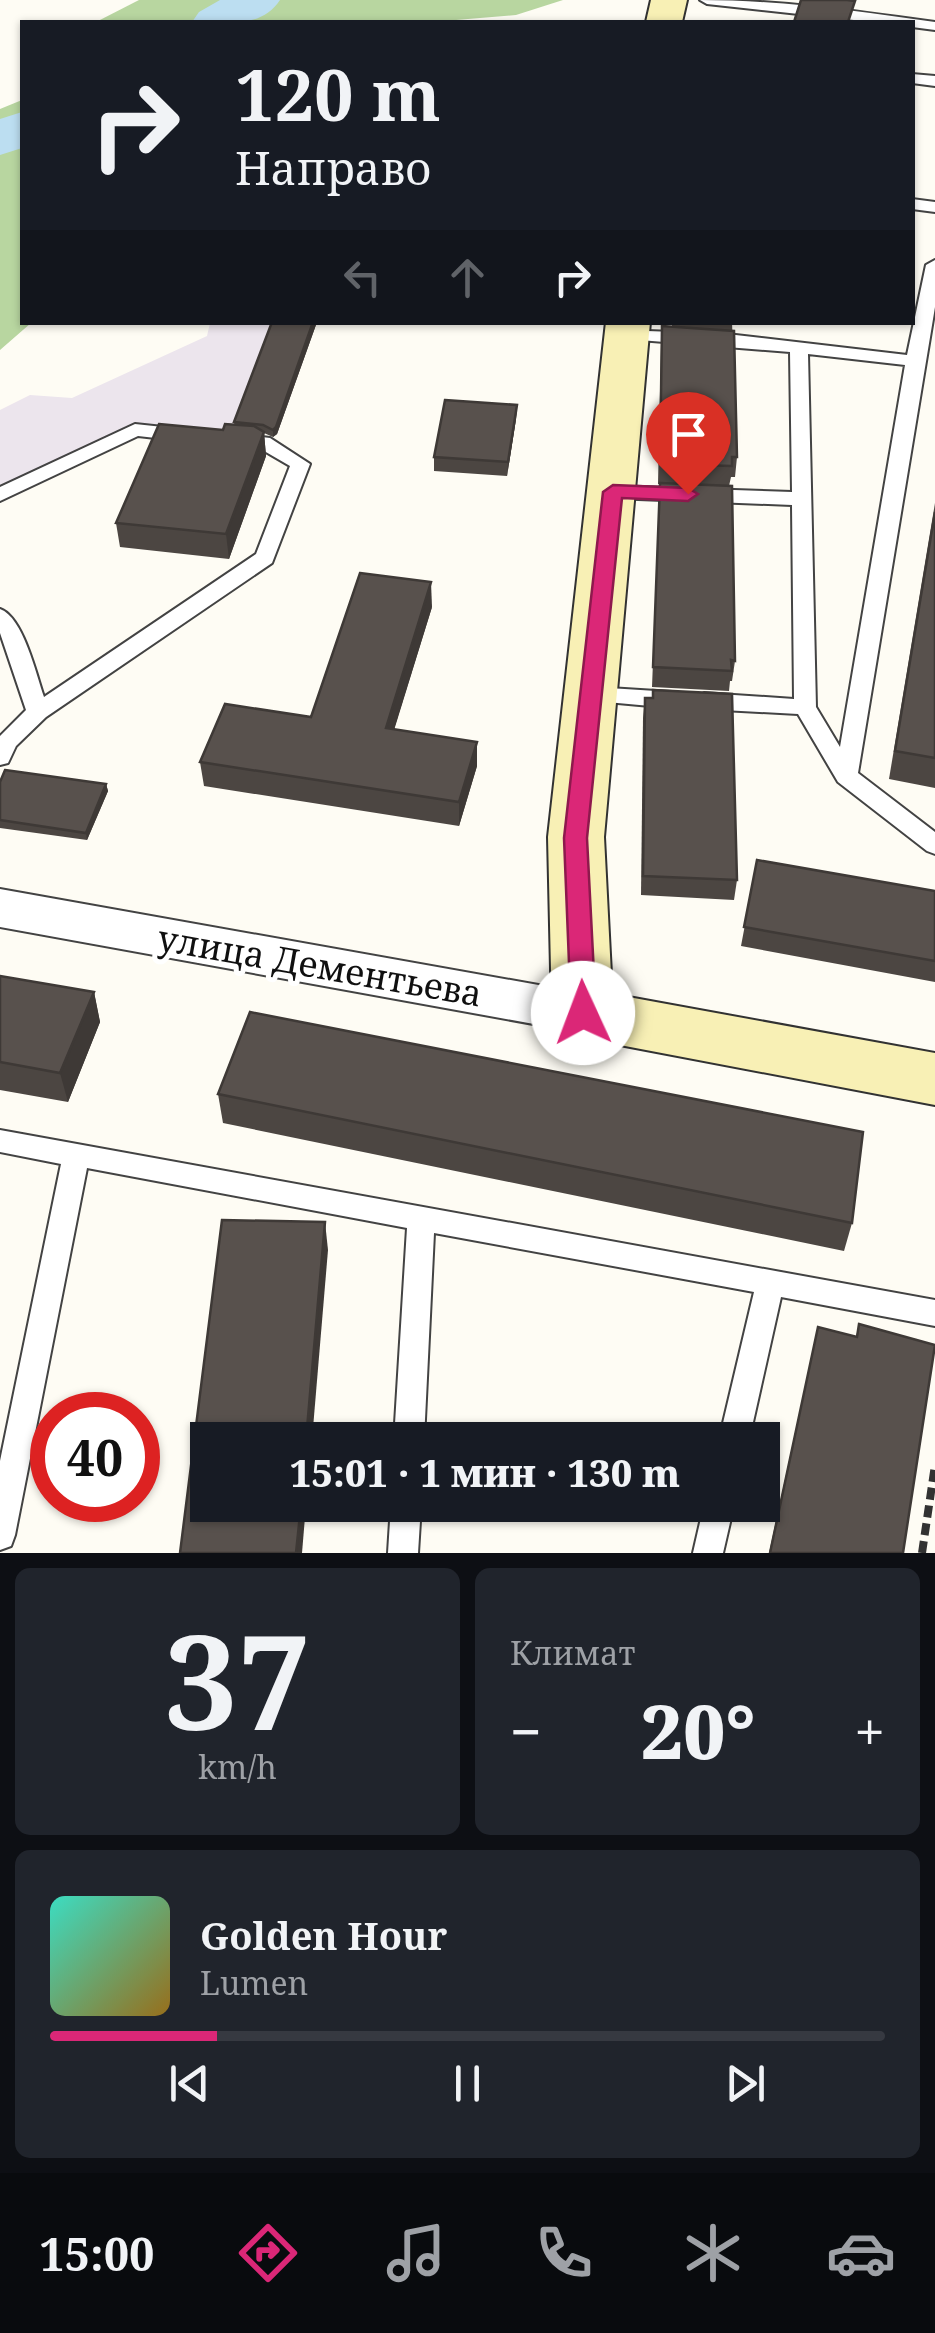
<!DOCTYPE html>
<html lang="ru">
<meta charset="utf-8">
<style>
body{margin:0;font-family:"Noto Serif",serif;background:#20242c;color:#f1f3f6;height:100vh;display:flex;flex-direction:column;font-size:38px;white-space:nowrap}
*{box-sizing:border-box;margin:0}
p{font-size:32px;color:#9ea1a6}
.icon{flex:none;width:55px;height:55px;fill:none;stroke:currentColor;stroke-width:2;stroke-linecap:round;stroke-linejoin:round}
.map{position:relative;height:1553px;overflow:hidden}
.panel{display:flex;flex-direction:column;gap:15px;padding:15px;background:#0d0f14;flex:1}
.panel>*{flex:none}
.hud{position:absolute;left:20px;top:20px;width:895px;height:305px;border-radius:0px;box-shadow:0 2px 8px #0004;background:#171b24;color:#f1f3f6;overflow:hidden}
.speed{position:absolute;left:30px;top:1392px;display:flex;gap:20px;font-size:50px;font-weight:700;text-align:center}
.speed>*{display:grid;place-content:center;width:130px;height:130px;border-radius:50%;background:#171b24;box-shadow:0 2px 8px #0004;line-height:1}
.speed .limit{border:15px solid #d22;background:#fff;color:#111}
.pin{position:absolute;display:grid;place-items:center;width:85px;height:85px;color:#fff;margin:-102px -42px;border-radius:50% 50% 50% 0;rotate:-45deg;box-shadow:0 0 10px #0007}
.pin .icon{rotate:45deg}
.me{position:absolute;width:110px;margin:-55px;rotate:358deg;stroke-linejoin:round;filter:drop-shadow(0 0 8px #0008)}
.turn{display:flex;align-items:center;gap:35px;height:210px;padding:0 50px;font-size:45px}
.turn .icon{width:130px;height:130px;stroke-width:2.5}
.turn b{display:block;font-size:70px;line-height:85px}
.lanes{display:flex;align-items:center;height:95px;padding:0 50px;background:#0003;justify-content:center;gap:50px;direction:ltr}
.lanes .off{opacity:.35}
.big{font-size:75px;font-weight:800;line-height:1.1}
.panel .tile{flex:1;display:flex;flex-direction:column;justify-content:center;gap:15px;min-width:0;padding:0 35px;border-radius:15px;background:#20242c}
.panel .dial{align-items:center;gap:0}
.dial b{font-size:130px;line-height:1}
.song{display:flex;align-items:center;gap:30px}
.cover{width:120px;height:120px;border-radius:15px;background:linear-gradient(135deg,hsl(170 70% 55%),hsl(40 70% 35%))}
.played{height:10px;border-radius:5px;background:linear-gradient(90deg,#db2777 20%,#363941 20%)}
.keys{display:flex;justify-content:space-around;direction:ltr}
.heat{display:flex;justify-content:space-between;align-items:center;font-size:55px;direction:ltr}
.panel .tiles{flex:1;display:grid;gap:15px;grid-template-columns:1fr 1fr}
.tile:last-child{grid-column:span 2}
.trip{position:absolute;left:190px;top:1422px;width:590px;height:100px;border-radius:0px;background:#171b24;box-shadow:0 2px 8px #0004;font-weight:800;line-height:100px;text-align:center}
.menu{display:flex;height:160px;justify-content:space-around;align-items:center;background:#090b0e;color:#9ea1a6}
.menu .icon{width:70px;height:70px}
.menu .on{color:#db2777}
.menu b{font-size:45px;color:#f1f3f6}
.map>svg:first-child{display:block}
</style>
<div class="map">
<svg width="935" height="1553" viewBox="0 0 935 1553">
<rect width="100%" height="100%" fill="#fefcf4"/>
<path fill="#ece5ed" d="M210,323H316L277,434L159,427L0,503V410L30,395L72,398L207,336Z"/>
<g fill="#b8d6a0">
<path d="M139,0H563L516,15L432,22H96Z"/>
<path d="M22,100V322L31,323L0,350V109Z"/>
</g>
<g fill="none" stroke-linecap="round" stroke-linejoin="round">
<g fill="#bcdef1" fill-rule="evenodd">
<path d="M220,0H280C260,30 224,22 192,22L199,12Z"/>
<path d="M22,112V148L0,155V119Z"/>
</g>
<g stroke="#434343" stroke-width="4">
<g id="lane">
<path d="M700,0C778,0 857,11 935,22V30L912,27V22H872L707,4Z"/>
<path d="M912,74L935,76V86L912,83Z"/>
<path d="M912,199L935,202V212L912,209Z"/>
<path d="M935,260V307L858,773L935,832V854L927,851L838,782L798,714L704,709L693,701L704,693L794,699L792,505L613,498L603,492L613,486L792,492L790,352L627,339L621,338V330L727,334L907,355L926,265ZM808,354L905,365L840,747L816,707Z"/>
<path d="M135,424L182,429L191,435L182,441L138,436L0,501V487Z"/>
<path d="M238,434L270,438L310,464L272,563L46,717L16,746L8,763L0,765V736L26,710L0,633V609C23,617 36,674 44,697L256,554L290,466L259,448L231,444L229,440Z"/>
<path d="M593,687L672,692L683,700L672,708L585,700L582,695Z"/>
<path d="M0,1130L935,1300V1326L781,1297L749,1440H719L754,1292L434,1233L424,1440H394L407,1228L87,1168L15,1535L11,1546L0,1550V1461L61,1164L0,1152Z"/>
<path d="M391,1505H421L418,1553H388Z"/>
<path d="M704,1505H734L723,1553H693Z"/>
</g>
</g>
<g stroke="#434343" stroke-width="4">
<path id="street" d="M0,889L583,993L601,999L608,1013L601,1027L583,1033L0,927Z"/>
</g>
<g stroke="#323232" stroke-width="4">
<g id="secondary">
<path d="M651,0H687L682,22H646Z"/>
<path d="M606,322H650L604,837L612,994L935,1053V1105L583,1038L561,1031L552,1013L548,837Z"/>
</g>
</g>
<path stroke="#323232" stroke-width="8" stroke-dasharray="12 6" stroke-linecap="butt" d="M922,1553L935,1465"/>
<use href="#lane" fill="#fff" fill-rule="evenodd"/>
<use href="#street" fill="#fff" fill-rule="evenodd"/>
<use href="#secondary" fill="#f8f0b5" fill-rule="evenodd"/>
</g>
<g fill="#4c4642">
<path d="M272,322H317L277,434L273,437L264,433L266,456L229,559L120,547L116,523L234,424Z"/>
<path d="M672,322H732L737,457L735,477H731L729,486L735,661L732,681H730L729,691L652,687L660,484H658L661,345L662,326L672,327Z"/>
<path d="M517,405L516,419L507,476L434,471V457Z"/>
<path d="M935,503V788L889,779Z"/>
<path d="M432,607L394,729L477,742V766L459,826L204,786L200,762L311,717Z"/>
<path d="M645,698L737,880L734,900L641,895L643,718Z"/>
<path d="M0,782L106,784L108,791L87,840L0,828Z"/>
<path d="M757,860L935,891V982L741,946Z"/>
<path d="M0,976L94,992L100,1022L68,1102L0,1090Z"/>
<path d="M218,1094L852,1223L844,1251L223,1123Z"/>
<path d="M859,1324L903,1553H769L818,1327L856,1337Z"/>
</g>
<g fill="#3e3936">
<path d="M313,322H317L277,434L273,437V430Z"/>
<path d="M517,405L516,419L507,476L508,462Z"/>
<path d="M264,432L266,456L229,559L226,534Z"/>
<path d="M431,582L432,607L387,753L386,728Z"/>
<path d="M477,742V766L459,826V802Z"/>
<path d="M106,784L108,791L87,840L86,833Z"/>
<path d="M94,992L100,1022L68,1102L60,1073Z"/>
<path d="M325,1222L328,1250L312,1440H306Z"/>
<path d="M301,1505H306L302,1553H296Z"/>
</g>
<g fill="#58514d" stroke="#3e3936" stroke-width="2.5">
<path d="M801,0H847L855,1L848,22H794Z"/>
<path d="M272,322H313L276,427L273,430L263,425L234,422Z"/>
<path d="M662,326L734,331L737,457H732V466L660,464Z"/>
<path d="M445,400L517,405L508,462L434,457Z"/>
<path d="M159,424L223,430L225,424L254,426L264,432L226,534L116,523Z"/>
<path d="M660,483L732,486L735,661L731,660L732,671L653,667Z"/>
<path d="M935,512V758L895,751Z"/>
<path d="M360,573L431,582L386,728L477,742L459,802L200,762L225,704L311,717Z"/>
<path d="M653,690L732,694L737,880L643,876L645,698H653Z"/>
<path d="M5,770L106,784L86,833L0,820V782Z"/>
<path d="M757,860L935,891V961L744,927Z"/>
<path d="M0,976L94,992L60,1073L0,1062Z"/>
<path d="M250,1012L863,1132L852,1223L218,1094Z"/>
<path d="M222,1220L325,1222L306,1440H208V1505H301L296,1553H180Z"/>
<path d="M859,1324L935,1345L903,1553H770L818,1327L857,1337Z"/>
</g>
<path fill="#db2777" stroke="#8e194d" stroke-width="2.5" d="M613,485L688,488L698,494L688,501L622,498L587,838L596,1013L592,1020H574L571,1013L564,838L603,492Z"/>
<g text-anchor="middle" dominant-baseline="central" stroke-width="10" stroke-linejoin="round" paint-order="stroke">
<g font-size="35" fill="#101010" stroke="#fff">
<text transform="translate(320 965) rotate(10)">улица Дементьева</text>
</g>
</g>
</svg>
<div class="speed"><div class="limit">40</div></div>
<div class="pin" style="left:688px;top:494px;background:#d93025"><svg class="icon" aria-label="arrive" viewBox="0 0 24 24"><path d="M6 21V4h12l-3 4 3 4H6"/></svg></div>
<svg class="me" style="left:583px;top:1013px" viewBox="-20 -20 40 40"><circle r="19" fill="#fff"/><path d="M0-13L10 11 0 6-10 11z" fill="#db2777"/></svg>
<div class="trip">15:01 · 1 мин · 130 m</div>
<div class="hud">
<div class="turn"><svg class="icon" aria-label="right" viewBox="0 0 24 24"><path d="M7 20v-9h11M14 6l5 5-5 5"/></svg><div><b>120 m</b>Направо</div></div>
<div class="lanes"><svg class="icon off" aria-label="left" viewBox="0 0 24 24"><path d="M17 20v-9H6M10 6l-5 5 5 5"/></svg><svg class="icon off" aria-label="ahead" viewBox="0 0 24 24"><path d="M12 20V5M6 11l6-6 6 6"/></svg><svg class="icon" aria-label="right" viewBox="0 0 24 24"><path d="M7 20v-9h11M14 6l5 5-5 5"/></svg></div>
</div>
</div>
<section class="panel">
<div class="tiles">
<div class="tile dial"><b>37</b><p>km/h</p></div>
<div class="tile"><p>Климат</p>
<div class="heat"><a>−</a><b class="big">20°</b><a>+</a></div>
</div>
<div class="tile">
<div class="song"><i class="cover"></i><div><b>Golden Hour</b><p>Lumen</p></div></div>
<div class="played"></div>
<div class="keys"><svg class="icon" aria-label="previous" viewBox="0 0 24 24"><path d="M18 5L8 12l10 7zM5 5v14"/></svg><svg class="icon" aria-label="pause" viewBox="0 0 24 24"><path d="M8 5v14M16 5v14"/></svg><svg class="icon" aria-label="next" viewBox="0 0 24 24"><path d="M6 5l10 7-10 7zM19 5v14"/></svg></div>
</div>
</div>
</section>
<nav class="menu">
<b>15:00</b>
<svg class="icon on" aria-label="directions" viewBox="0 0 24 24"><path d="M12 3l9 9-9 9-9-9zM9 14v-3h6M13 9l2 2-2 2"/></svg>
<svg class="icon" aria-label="music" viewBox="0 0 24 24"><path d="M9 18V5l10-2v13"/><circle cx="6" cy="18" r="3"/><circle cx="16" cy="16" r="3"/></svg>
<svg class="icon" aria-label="phone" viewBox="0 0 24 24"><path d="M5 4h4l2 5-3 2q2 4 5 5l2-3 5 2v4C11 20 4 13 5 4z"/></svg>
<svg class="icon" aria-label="climate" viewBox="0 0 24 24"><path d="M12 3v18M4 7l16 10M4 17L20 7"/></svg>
<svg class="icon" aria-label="car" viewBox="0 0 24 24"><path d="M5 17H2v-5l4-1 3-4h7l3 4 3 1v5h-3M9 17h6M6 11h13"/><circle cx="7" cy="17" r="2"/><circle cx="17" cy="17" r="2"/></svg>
</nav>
